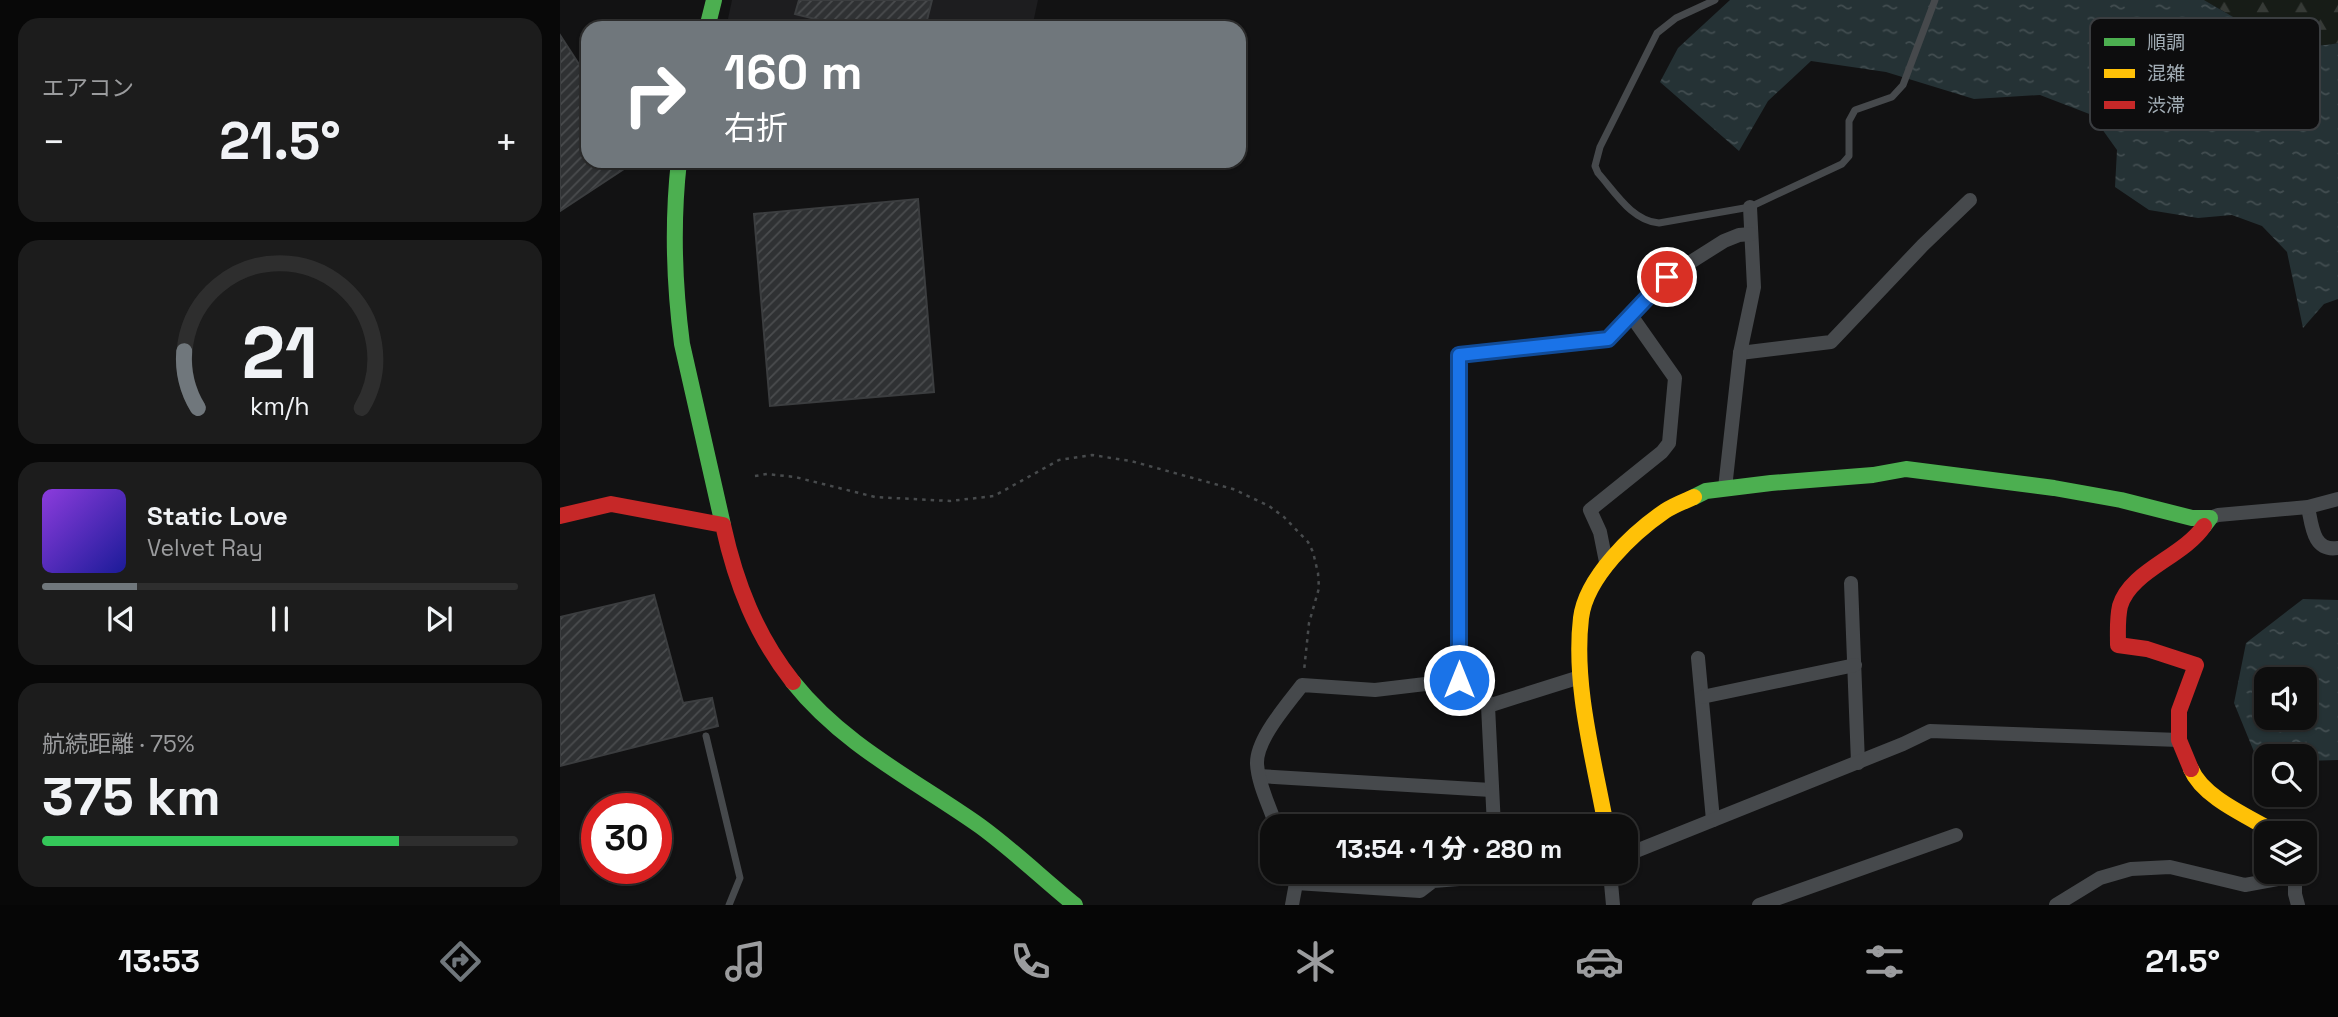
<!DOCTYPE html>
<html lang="ja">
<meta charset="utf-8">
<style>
body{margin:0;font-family:"Space Grotesk","Noto Sans JP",sans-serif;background:#1c1c1c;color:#f1f3f6;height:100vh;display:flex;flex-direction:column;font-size:26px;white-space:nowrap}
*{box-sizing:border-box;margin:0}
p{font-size:23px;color:#9b9c9e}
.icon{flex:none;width:38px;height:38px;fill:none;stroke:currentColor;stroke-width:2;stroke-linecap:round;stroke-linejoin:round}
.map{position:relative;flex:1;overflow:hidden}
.drawer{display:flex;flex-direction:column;gap:18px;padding:18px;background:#080808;width:560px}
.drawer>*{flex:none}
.guide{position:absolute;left:21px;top:21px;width:665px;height:147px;border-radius:21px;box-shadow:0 2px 5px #0004,0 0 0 2px #2e2e2e;background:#70777c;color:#fff;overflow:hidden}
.fabs{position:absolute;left:1694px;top:667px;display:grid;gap:14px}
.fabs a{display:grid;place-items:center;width:63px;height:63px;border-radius:14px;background:#0e0e0e;box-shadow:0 2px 5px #0004,0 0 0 2px #2e2e2e;font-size:35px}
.speed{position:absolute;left:21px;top:793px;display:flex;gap:14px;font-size:35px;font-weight:700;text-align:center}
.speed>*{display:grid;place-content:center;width:91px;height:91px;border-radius:50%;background:#0e0e0e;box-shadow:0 2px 5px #0004,0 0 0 2px #2e2e2e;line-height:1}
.speed .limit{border:10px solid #d22;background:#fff;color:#111}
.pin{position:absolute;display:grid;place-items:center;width:60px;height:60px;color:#fff;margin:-30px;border:4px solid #fff;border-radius:50%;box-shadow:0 2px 7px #0007}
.me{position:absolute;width:77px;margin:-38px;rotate:0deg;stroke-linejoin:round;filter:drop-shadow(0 0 5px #0008)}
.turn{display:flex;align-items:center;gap:24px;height:147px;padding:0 28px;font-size:32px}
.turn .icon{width:91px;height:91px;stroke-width:2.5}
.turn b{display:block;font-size:49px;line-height:60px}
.big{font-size:52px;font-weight:800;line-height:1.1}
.drawer .widget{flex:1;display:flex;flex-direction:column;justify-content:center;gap:10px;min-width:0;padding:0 24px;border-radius:21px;background:#1c1c1c}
.drawer .dial{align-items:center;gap:0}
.dial svg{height:182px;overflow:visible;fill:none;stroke:#2e2e2e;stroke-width:7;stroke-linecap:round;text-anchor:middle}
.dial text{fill:#f1f3f6;stroke:none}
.song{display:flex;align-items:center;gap:21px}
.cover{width:84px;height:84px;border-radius:10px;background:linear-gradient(135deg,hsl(270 70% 55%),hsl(240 70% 35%))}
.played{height:7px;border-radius:4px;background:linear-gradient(90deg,#70777c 20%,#2e2e2e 20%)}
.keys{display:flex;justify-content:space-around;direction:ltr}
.heat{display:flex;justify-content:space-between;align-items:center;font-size:38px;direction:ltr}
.charge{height:10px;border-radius:5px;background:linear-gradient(90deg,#34c759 75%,#2e2e2e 0)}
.trip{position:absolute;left:700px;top:814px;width:378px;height:70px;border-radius:21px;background:#0e0e0e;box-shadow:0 2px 5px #0004,0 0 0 2px #2e2e2e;font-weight:800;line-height:70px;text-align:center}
.tabs{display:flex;height:112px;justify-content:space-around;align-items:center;background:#060606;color:#9b9c9e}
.tabs .icon{width:49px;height:49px}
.tabs .on{color:#70777c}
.tabs b{font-size:32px;color:#f1f3f6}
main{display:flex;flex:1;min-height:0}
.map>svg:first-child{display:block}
</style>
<main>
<section class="drawer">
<div class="widget"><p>エアコン</p>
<div class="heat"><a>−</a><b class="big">21.5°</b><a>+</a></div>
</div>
<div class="widget dial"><svg viewBox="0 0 100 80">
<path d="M14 69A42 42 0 1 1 86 69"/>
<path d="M14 69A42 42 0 0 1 8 44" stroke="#70777c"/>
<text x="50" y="56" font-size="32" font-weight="700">21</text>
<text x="50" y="72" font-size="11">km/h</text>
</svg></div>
<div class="widget">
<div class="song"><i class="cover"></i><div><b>Static Love</b><p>Velvet Ray</p></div></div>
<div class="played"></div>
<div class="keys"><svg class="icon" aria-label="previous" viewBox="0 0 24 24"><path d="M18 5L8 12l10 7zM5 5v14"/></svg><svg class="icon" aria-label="pause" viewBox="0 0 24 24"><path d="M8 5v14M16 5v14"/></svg><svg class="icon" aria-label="next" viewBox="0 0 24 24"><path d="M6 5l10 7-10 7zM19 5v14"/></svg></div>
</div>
<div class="widget"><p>航続距離 · 75%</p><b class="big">375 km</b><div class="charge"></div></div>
</section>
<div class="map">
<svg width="1778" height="905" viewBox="0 0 1778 905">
<defs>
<pattern id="forest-firs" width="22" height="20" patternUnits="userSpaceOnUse" patternTransform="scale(1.75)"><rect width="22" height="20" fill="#171c17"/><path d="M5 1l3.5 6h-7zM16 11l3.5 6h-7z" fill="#363a36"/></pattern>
<pattern id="water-ripples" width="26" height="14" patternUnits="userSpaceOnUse" patternTransform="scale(1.75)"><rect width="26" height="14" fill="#253235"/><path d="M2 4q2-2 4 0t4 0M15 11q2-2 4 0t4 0" fill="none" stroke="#424d50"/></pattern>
<pattern id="building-hatch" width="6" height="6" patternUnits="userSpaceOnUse" patternTransform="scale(1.75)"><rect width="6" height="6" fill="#2f3133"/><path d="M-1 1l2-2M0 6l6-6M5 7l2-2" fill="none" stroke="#4a4c4e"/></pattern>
</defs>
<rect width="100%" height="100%" fill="#121213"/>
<path fill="#1d1d1f" d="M172,0H478L472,28H426L391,20L389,28H166Z"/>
<path fill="url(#forest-firs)" d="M1644,0H1778V43C1730,54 1684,23 1644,0Z"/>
<g fill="url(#water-ripples)" fill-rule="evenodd">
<path d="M1170,0H1644C1684,23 1730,54 1778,43V299L1764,304L1743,328L1727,252L1702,226L1672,215L1638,218L1589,210L1555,187L1557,150L1532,115L1480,95L1414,99L1326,72L1251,61L1208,101L1179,151L1100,82L1118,48Z"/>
<path d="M1743,599L1778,600V760L1745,761V756H1706V763L1699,764L1674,703L1686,643ZM1706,679H1745V718H1706Z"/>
</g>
<g fill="url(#building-hatch)" stroke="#3b3d3f" stroke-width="2">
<path d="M239,0H372L365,28H292L235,14Z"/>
<path d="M0,35L28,78V161H76L0,211Z"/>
<path d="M358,199L374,392L210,406L194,214Z"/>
<path d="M94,595L123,703L152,698L158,726L0,766V617Z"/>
</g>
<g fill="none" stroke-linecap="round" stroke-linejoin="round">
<path stroke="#484b4d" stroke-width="2.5" stroke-dasharray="3.5 5" stroke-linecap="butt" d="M195,476L207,474L235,477L315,497L390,501L434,496L499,460L532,455L571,461L673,489L709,506L724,517L748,542L753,552L758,573L759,588L749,623L744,671"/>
<g stroke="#46494c" stroke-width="7">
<path d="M1155,0L1116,18L1097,33L1040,147L1035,166L1038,173C1055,192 1072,221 1099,223L1190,207L1282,164L1289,156V121L1295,110L1332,97L1343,85L1375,0"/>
<path d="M146,736L180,878L169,905"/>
</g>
<g stroke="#46494c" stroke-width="14">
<path d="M1180,353L1271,342L1363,245L1410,200"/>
<path d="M1165,488L1180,353L1194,287L1190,207"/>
<path d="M1748,507C1752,526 1753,552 1778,548"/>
<path d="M1650,518L1658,515L1748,507L1778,499"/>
<path d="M1046,562L1040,532L1030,510L1102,452L1109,443L1115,378L1070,314"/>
<path d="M1291,583L1298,763"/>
<path d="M1138,658L1153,820"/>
<path d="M899,680V355L1048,339L1107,277L1164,241L1179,235L1191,234"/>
<path d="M1142,697L1295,665"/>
<path d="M928,706L1020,677"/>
<path d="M699,776L931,790"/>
<path d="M716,826C710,807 698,784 697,764C696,739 728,704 742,685L815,690L899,680C916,682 924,690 928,706L934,826"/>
<path d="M1066,855L1343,744L1370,731L1619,740"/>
<path d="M732,872L736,883L860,891L873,881L938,876V872"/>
<path d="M1050,872L1053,905"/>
<path d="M1735,872V894L1738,905"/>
<path d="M732,905L736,883"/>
<path d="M1199,905L1396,835"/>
<path d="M1496,905L1540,878L1571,869L1610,867L1685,885L1734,876"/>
</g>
<g stroke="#4caf50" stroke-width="16">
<path d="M147,28L154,0"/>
<path d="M119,161C112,223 114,283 122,344L163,525"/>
<path d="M1134,497L1146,491L1211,483L1313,475L1346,469L1494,488L1561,500L1632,518H1650L1644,526"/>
<path d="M233,682C284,746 355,780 420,826C453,850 483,879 515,905"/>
</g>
<g stroke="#ffc107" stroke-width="16">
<path d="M1631,769C1643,798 1690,817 1716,833"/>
<path d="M1046,826C1034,760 1013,685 1021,618C1026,577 1073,533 1105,511C1114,505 1125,501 1134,497"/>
</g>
<g stroke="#c62828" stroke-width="16">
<path d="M0,516L51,504L163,525C176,584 196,635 233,682"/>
<path d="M1631,769L1619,740V711L1636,665L1587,649L1558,645C1558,632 1557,619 1560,606C1570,571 1623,557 1644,526"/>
</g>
</g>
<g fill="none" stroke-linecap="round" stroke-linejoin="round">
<g stroke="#114b97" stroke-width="18">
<path id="route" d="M899,680V355L1048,339L1107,277"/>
</g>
<use href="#route" stroke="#1a73e8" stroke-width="12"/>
</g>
<rect x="1530" y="18" width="230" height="112" rx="10" fill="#0d0d0e" stroke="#3a3d40" stroke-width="2"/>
<rect x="1544" y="38" width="31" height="8" fill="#4caf50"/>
<rect x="1544" y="69" width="31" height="9" fill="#ffc107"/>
<rect x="1544" y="101" width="31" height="8" fill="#c62828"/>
<g font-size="19" fill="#a2adb5">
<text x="1587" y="49">順調</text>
<text x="1587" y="80">混雑</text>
<text x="1587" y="112">渋滞</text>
</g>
</svg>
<div class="fabs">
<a><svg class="icon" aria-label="sound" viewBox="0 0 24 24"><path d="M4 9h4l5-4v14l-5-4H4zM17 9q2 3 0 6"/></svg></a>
<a><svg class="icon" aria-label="search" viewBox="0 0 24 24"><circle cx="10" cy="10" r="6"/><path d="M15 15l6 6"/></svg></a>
<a><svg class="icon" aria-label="layers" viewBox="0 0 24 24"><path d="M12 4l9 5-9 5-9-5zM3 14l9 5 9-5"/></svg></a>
</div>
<div class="speed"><div class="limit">30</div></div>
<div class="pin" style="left:1107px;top:277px;background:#d93025"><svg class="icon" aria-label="arrive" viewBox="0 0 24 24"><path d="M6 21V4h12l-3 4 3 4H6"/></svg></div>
<svg class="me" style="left:899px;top:680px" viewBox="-20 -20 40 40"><circle r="17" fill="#1a73e8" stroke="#fff" stroke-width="3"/><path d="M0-11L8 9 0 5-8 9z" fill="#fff"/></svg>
<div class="trip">13:54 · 1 分 · 280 m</div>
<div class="guide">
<div class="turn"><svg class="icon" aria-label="right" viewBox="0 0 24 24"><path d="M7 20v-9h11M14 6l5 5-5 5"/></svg><div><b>160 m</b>右折</div></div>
</div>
</div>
</main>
<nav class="tabs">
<b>13:53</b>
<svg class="icon on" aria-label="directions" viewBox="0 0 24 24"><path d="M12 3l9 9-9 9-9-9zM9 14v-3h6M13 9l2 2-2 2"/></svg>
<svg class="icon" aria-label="music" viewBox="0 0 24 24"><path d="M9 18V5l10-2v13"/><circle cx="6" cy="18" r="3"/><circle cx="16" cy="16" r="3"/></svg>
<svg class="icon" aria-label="phone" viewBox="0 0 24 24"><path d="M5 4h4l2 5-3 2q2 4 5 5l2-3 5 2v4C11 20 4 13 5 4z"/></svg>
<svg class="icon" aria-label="climate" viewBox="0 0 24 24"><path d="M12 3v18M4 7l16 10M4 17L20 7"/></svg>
<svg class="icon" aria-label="car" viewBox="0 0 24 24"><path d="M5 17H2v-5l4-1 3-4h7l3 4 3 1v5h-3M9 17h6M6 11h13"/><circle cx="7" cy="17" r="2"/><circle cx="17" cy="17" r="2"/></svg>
<svg class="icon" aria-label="filters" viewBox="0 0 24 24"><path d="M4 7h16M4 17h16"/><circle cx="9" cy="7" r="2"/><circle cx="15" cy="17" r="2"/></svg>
<b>21.5°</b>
</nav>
